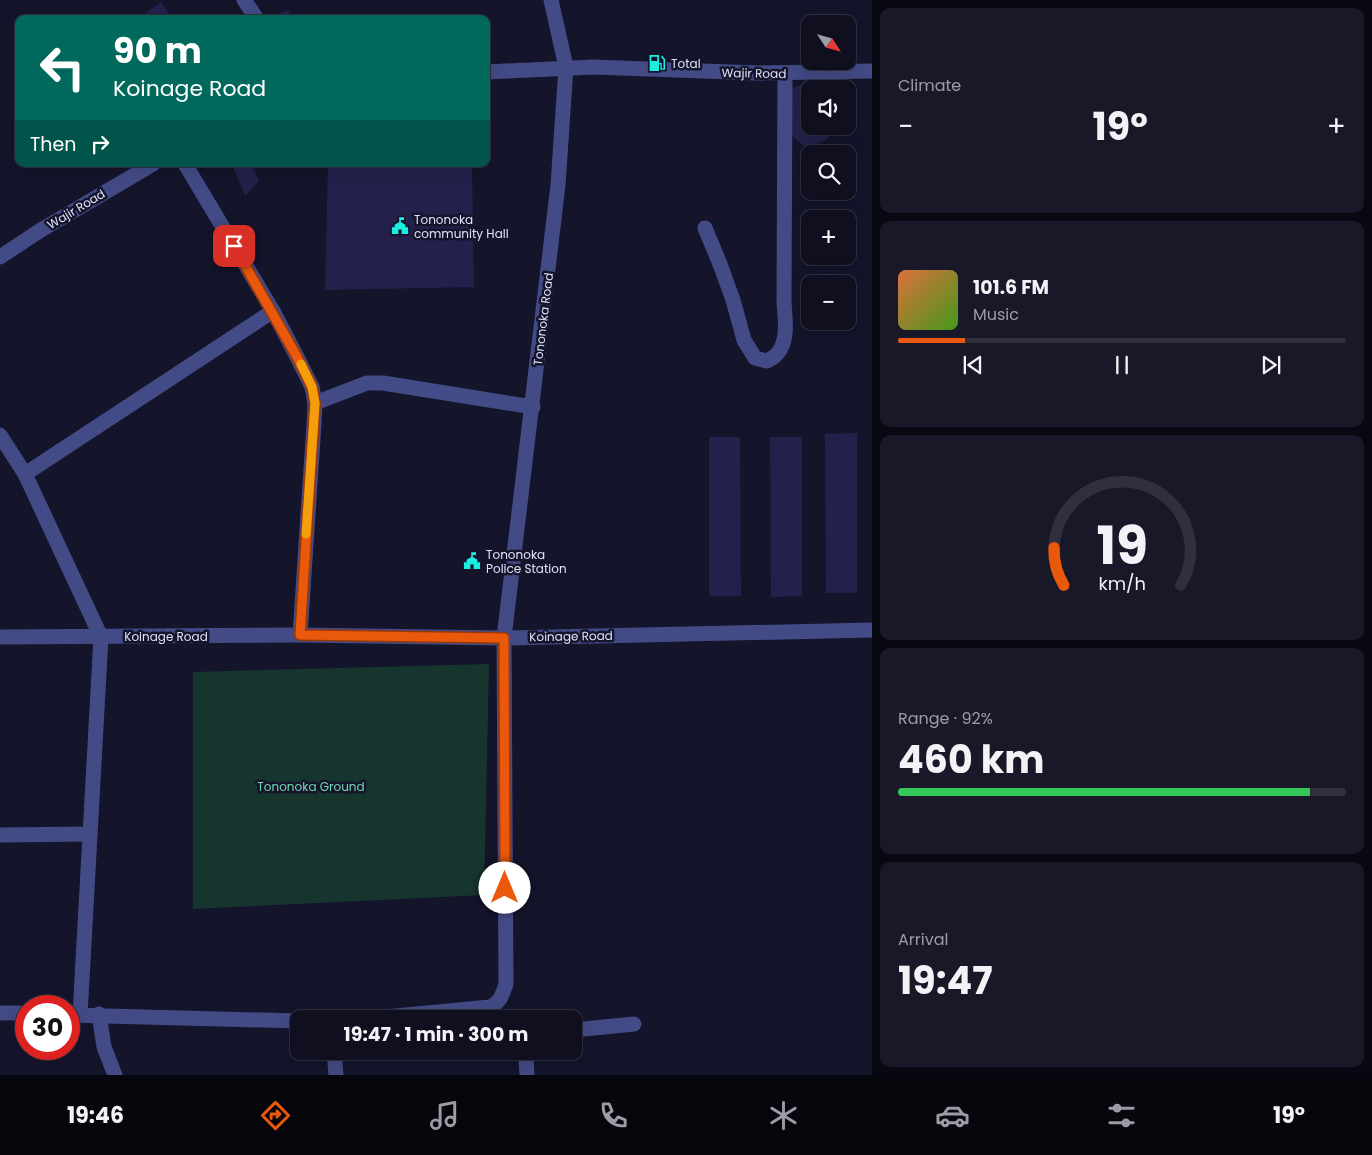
<!DOCTYPE html>
<meta charset="utf-8">
<style>
body{margin:0;font-family:Poppins,sans-serif;background:#181829;color:#f1f3f6;height:100vh;display:flex;flex-direction:column;font-size:19px;white-space:nowrap}
*{box-sizing:border-box;margin:0}
p{font-size:16px;color:#9b9ca5}
.icon{flex:none;width:28px;height:28px;fill:none;stroke:currentColor;stroke-width:2;stroke-linecap:round;stroke-linejoin:round}
.map{position:relative;flex:1;overflow:hidden}
.drawer{display:flex;flex-direction:column;gap:8px;padding:8px;background:#080812;width:500px}
.drawer>*{flex:none}
.top-card{position:absolute;left:15px;top:15px;width:475px;height:152px;border-radius:10px;box-shadow:0 5px 20px #0002,0 0 0 1px #2f2f3e;background:#00695c;color:#fff;overflow:hidden}
.needle{width:32px;rotate:126deg}
.controls{position:absolute;left:801px;top:15px;display:grid;gap:10px}
.controls a{display:grid;place-items:center;width:55px;height:55px;border-radius:10px;background:#0f0f20;box-shadow:0 5px 20px #0002,0 0 0 1px #2f2f3e;font-size:25px}
.speed{position:absolute;left:15px;top:995px;display:flex;gap:10px;font-size:25px;font-weight:700;text-align:center}
.speed>*{display:grid;place-content:center;width:65px;height:65px;border-radius:50%;background:#0f0f20;box-shadow:0 5px 20px #0002,0 0 0 1px #2f2f3e;line-height:1}
.speed .limit{border:8px solid #d22;background:#fff;color:#111}
.pin{position:absolute;display:grid;place-items:center;width:42px;height:42px;color:#fff;margin:-21px;border-radius:10px;box-shadow:0 2px 8px #0006}
.me{position:absolute;width:55px;margin:-28px;rotate:0deg;stroke-linejoin:round;filter:drop-shadow(0 0 4px #0008)}
.turn{display:flex;align-items:center;gap:18px;height:105px;padding:0 15px;font-size:22px}
.turn .icon{width:65px;height:65px;stroke-width:2.5}
.turn b{display:block;font-size:35px;line-height:42px}
.then{display:flex;align-items:center;height:48px;padding:0 15px;background:#0003;gap:10px;font-size:19px}
.big{font-size:38px;font-weight:700;line-height:1.1}
.drawer .widget{flex:1;display:flex;flex-direction:column;justify-content:center;gap:8px;min-width:0;padding:0 18px;border-radius:10px;background:#181829}
.drawer .dial{align-items:center;gap:0}
.dial svg{height:130px;overflow:visible;fill:none;stroke:#2f2f3e;stroke-width:7;stroke-linecap:round;text-anchor:middle}
.dial text{fill:#f1f3f6;stroke:none}
.song{display:flex;align-items:center;gap:15px}
.cover{width:60px;height:60px;border-radius:8px;background:linear-gradient(135deg,hsl(20 70% 55%),hsl(100 70% 35%))}
.played{height:5px;border-radius:2px;background:linear-gradient(90deg,#ea580c 15%,#2f2f3e 15%)}
.keys{display:flex;justify-content:space-around;direction:ltr}
.heat{display:flex;justify-content:space-between;align-items:center;font-size:28px;direction:ltr}
.charge{height:8px;border-radius:4px;background:linear-gradient(90deg,#34c759 92%,#2f2f3e 0)}
.trip{position:absolute;left:290px;top:1010px;width:292px;height:50px;border-radius:10px;background:#0f0f20;box-shadow:0 5px 20px #0002,0 0 0 1px #2f2f3e;font-weight:700;line-height:50px;text-align:center}
.menu{display:flex;height:80px;justify-content:space-around;align-items:center;background:#06060d;color:#9b9ca5}
.menu .icon{width:35px;height:35px}
.menu .current{color:#ea580c}
.menu b{font-size:22px;color:#f1f3f6}
main{display:flex;flex:1;min-height:0}
.map>svg:first-child{display:block}
</style>
<main>
<div class="map">
<svg width="872" height="1075" viewBox="0 0 872 1075">
<rect width="100%" height="100%" fill="#14142b"/>
<path fill="#17352f" d="M489,664L484,895L193,909V672Z"/>
<g fill="#23214b">
<path d="M161,2L173,19H141L140,17Z"/>
<path d="M288,10L293,19H277L274,15Z"/>
<path d="M813,80L837,85L836,89H810V126H831L829,138L807,149L787,131L791,89Z"/>
<path d="M239,164H251L259,181L245,196L233,167Z"/>
<path d="M328,164H472L474,287L325,290Z"/>
<path d="M857,433V593H826L825,434Z"/>
<path d="M709,437H740L741,596H709Z"/>
<path d="M770,437H802V596L771,597Z"/>
</g>
<g fill="none" stroke-linecap="round" stroke-linejoin="round">
<g stroke="#434b86" stroke-width="15">
<path d="M244,0L257,19"/>
<path d="M486,72L593,67L758,73L872,71"/>
<path d="M185,164L273,311L296,355L312,387L315,403L314,424L300,635"/>
<path d="M705,228L720,264L733,300L744,340L755,358L767,361C770,359 775,357 777,354C789,341 785,318 784,302L785,74"/>
<path d="M0,257L41,230L153,164"/>
<path d="M315,403L367,383H383L533,407"/>
<path d="M0,435L25,474L101,637L80,1015"/>
<path d="M25,474L273,311"/>
<path d="M0,637L300,635L504,638L872,630"/>
<path d="M0,835L90,834"/>
<path d="M0,1013H26"/>
<path d="M99,1014L104,1047L115,1075"/>
<path d="M69,1015L299,1021"/>
<path d="M364,1019L490,1007C501,1002 502,995 506,984L504,638L558,185L566,67L551,0"/>
<path d="M574,1030L634,1024"/>
<path d="M334,1051L336,1075"/>
<path d="M527,1075L526,1058L528,1051"/>
</g>
</g>
<g fill="none" stroke-linecap="round" stroke-linejoin="round">
<g stroke="#983908" stroke-width="12">
<path id="route" d="M234,246L296,355L312,387L315,403L300,635L504,638L505,888"/>
</g>
<use href="#route" stroke="#ea580c" stroke-width="9"/>
<path stroke="#f59e0b" stroke-width="9" d="M301,364L312,387L315,403L306,534"/>
</g>
<defs>
<g id="fuel-bare" transform="scale(1.35)"><path d="M-5.5-6h7V0h2V4h1.3V-2.5L3-4.5l.8-.8L6-3V5H2.5V1h-1V6h-7ZM-4.2-4.7v3.2H.2V-4.7Z" fill="#1cede1" stroke="#14142b" stroke-width="2.5" paint-order="stroke"/></g>
<g id="civic-bare" transform="scale(1.35)"><path d="M-.6-6.5H3V-4.5H.6V-3L4-1V1h2V6H-6V1h2V-1L-.6-3ZM-1.2 2.5V6h2.4V2.5Z" fill="#1cede1" stroke="#14142b" stroke-width="2.5" paint-order="stroke"/></g>
</defs>
<g fill-rule="evenodd">
<use href="#fuel-bare" x="657" y="63"/>
<use href="#civic-bare" x="400" y="226"/>
<use href="#civic-bare" x="472" y="561"/>
</g>
<g text-anchor="middle" dominant-baseline="central" stroke-width="5" stroke-linejoin="round" paint-order="stroke">
<g font-size="12" fill="#e0e2fd" stroke="#14142b" text-anchor="start">
<text x="671" y="63">Total</text>
<text x="414" y="219">Tononoka<tspan x="414" dy="14">community Hall</tspan></text>
<text x="486" y="554">Tononoka<tspan x="486" dy="14">Police Station</tspan></text>
</g>
<g font-size="12" fill="#e0e2fd" stroke="#14142b">
<text transform="translate(754 73) rotate(1)">Wajir Road</text>
<text transform="translate(76 209) rotate(-31)">Wajir Road</text>
<text transform="translate(543 319) rotate(-83)">Tononoka Road</text>
<text x="166" y="636">Koinage Road</text>
<text transform="translate(571 636) rotate(-1)">Koinage Road</text>
</g>
<g font-size="12" fill="#70d9ae" stroke="#14142b">
<text x="311" y="786">Tononoka Ground</text>
</g>
</g>
</svg>
<div class="controls">
<a><svg class="needle" viewBox="-14 -14 28 28"><path d="M0-13l5 13h-10z" fill="#e53935"/><path d="M0 13l5-13h-10z" fill="#9b9ca5"/></svg></a>
<a><svg class="icon" aria-label="sound" viewBox="0 0 24 24"><path d="M4 9h4l5-4v14l-5-4H4zM17 9q2 3 0 6"/></svg></a>
<a><svg class="icon" aria-label="search" viewBox="0 0 24 24"><circle cx="10" cy="10" r="6"/><path d="M15 15l6 6"/></svg></a>
<a>+</a>
<a>−</a>
</div>
<div class="speed"><div class="limit">30</div></div>
<div class="pin" style="left:234px;top:246px;background:#d93025"><svg class="icon" aria-label="arrive" viewBox="0 0 24 24"><path d="M6 21V4h12l-3 4 3 4H6"/></svg></div>
<svg class="me" style="left:505px;top:888px" viewBox="-20 -20 40 40"><circle r="19" fill="#fff"/><path d="M0-13L10 11 0 6-10 11z" fill="#ea580c"/></svg>
<div class="trip">19:47 · 1 min · 300 m</div>
<div class="top-card">
<div class="turn"><svg class="icon" aria-label="left" viewBox="0 0 24 24"><path d="M17 20v-9H6M10 6l-5 5 5 5"/></svg><div><b>90 m</b>Koinage Road</div></div>
<div class="then">Then<svg class="icon" aria-label="right" viewBox="0 0 24 24"><path d="M7 20v-9h11M14 6l5 5-5 5"/></svg></div>
</div>
</div>
<section class="drawer">
<div class="widget"><p>Climate</p>
<div class="heat"><a>−</a><b class="big">19°</b><a>+</a></div>
</div>
<div class="widget">
<div class="song"><i class="cover"></i><div><b>101.6 FM</b><p>Music</p></div></div>
<div class="played"></div>
<div class="keys"><svg class="icon" aria-label="previous" viewBox="0 0 24 24"><path d="M18 5L8 12l10 7zM5 5v14"/></svg><svg class="icon" aria-label="pause" viewBox="0 0 24 24"><path d="M8 5v14M16 5v14"/></svg><svg class="icon" aria-label="next" viewBox="0 0 24 24"><path d="M6 5l10 7-10 7zM19 5v14"/></svg></div>
</div>
<div class="widget dial"><svg viewBox="0 0 100 80">
<path d="M14 69A42 42 0 1 1 86 69"/>
<path d="M14 69A42 42 0 0 1 8 46" stroke="#ea580c"/>
<text x="50" y="56" font-size="32" font-weight="700">19</text>
<text x="50" y="72" font-size="11">km/h</text>
</svg></div>
<div class="widget"><p>Range · 92%</p><b class="big">460 km</b><div class="charge"></div></div>
<div class="widget"><p>Arrival</p><b class="big">19:47</b></div>
</section>
</main>
<nav class="menu">
<b>19:46</b>
<svg class="icon current" aria-label="directions" viewBox="0 0 24 24"><path d="M12 3l9 9-9 9-9-9zM9 14v-3h6M13 9l2 2-2 2"/></svg>
<svg class="icon" aria-label="music" viewBox="0 0 24 24"><path d="M9 18V5l10-2v13"/><circle cx="6" cy="18" r="3"/><circle cx="16" cy="16" r="3"/></svg>
<svg class="icon" aria-label="phone" viewBox="0 0 24 24"><path d="M5 4h4l2 5-3 2q2 4 5 5l2-3 5 2v4C11 20 4 13 5 4z"/></svg>
<svg class="icon" aria-label="climate" viewBox="0 0 24 24"><path d="M12 3v18M4 7l16 10M4 17L20 7"/></svg>
<svg class="icon" aria-label="car" viewBox="0 0 24 24"><path d="M5 17H2v-5l4-1 3-4h7l3 4 3 1v5h-3M9 17h6M6 11h13"/><circle cx="7" cy="17" r="2"/><circle cx="17" cy="17" r="2"/></svg>
<svg class="icon" aria-label="filters" viewBox="0 0 24 24"><path d="M4 7h16M4 17h16"/><circle cx="9" cy="7" r="2"/><circle cx="15" cy="17" r="2"/></svg>
<b>19°</b>
</nav>
